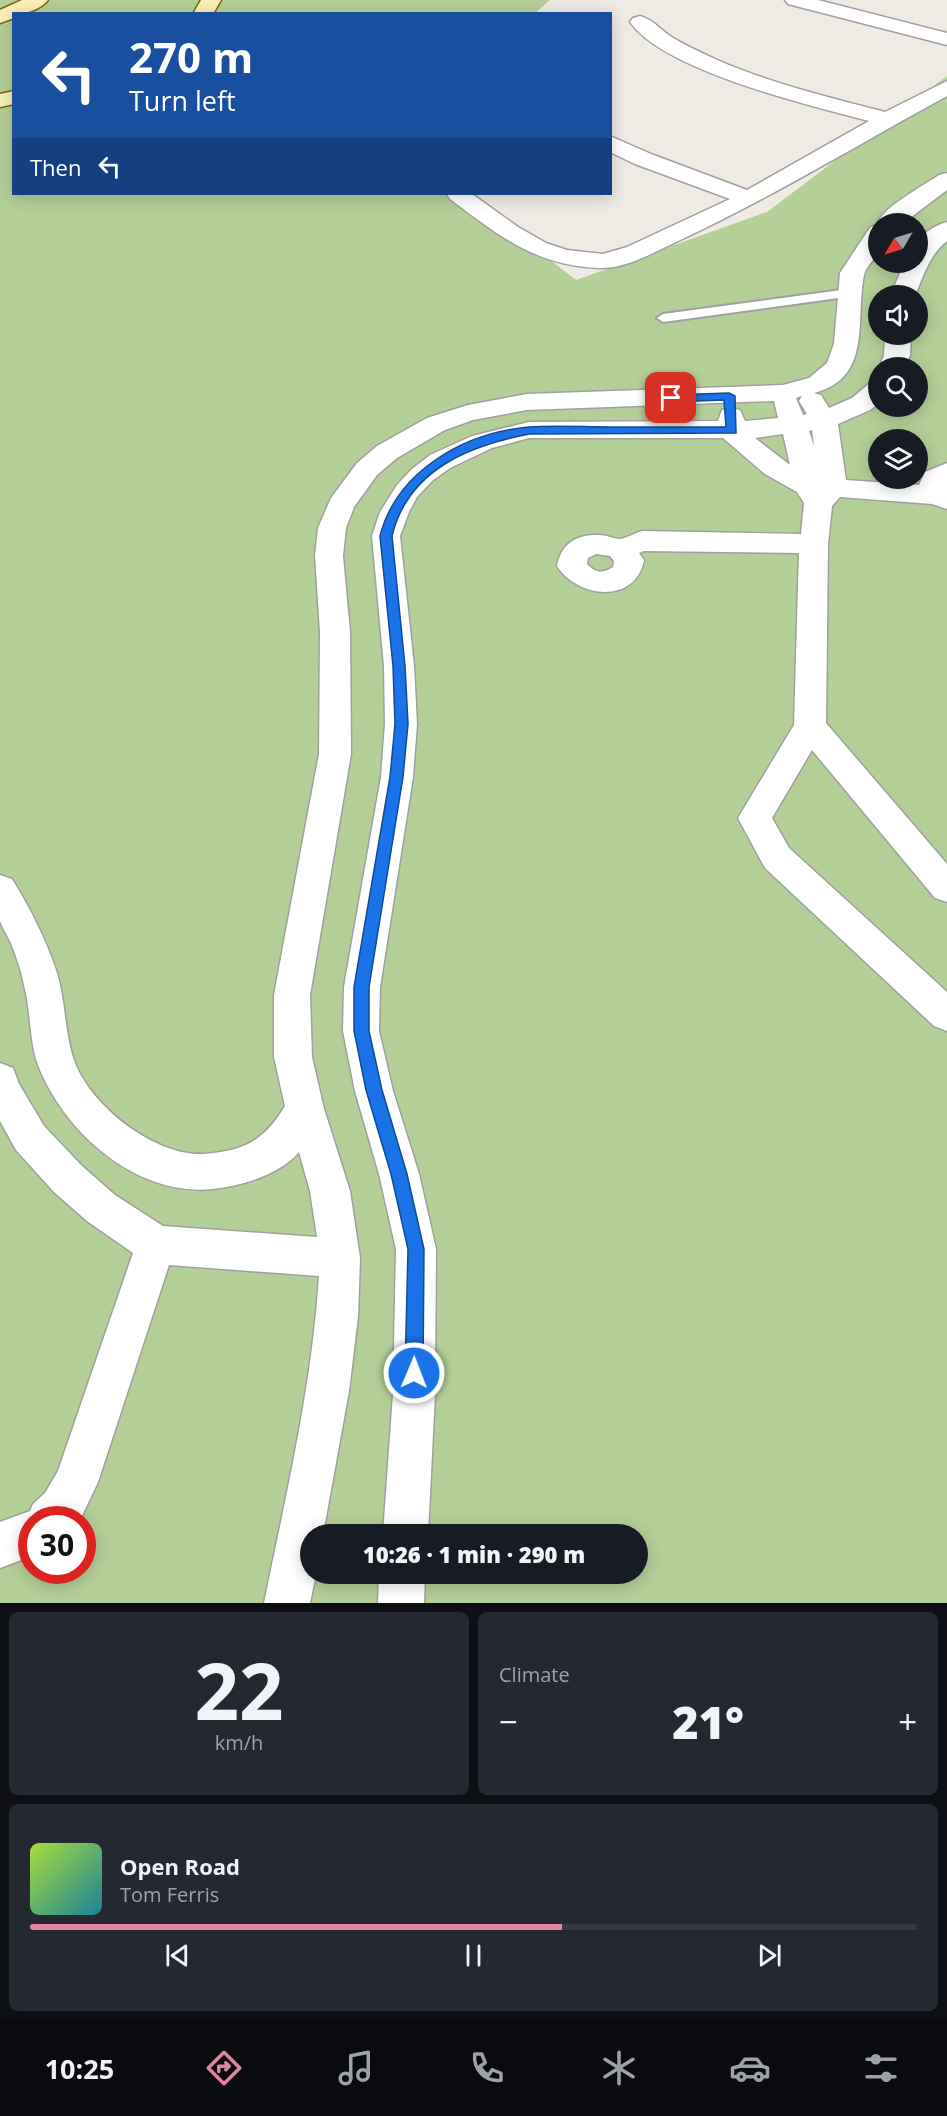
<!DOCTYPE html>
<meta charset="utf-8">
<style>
body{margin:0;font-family:"Open Sans",sans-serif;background:#242831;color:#f1f3f6;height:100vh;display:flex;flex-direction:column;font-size:22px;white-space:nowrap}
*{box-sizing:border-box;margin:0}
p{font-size:20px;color:#9ea1a6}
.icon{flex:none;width:33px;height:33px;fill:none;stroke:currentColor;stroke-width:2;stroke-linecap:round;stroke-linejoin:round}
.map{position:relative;height:1603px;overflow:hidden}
.sheet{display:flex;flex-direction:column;gap:9px;padding:9px;background:#0d0f14;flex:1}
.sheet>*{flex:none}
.banner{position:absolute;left:12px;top:12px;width:600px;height:183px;border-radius:0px;box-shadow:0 3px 15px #0003;background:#1a4fa0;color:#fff;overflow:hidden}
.needle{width:39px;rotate:232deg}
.buttons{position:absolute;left:868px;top:213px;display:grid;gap:12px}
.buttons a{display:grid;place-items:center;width:60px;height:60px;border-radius:50%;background:#171b24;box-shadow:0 3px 15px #0003;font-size:30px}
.speed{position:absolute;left:18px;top:1506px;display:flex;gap:12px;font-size:30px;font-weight:700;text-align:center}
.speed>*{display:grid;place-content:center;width:78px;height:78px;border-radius:50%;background:#171b24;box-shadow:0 3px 15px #0003;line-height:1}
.speed .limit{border:9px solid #d22;background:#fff;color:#111}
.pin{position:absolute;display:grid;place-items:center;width:51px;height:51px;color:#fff;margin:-26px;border-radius:12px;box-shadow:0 3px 9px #0006}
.me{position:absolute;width:66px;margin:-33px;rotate:1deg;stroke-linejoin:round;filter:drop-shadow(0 0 4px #0008)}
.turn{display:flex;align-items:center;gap:21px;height:126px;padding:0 18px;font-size:27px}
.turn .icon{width:78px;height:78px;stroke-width:2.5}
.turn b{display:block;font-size:42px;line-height:51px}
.then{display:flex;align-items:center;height:57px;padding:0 18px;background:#0003;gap:12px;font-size:22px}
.big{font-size:45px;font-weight:800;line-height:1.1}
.sheet .tile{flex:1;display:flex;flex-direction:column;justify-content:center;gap:9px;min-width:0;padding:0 21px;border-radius:9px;background:#242831}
.sheet .dial{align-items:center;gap:0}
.dial b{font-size:78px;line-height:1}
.song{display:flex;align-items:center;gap:18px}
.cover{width:72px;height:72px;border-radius:9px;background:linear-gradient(135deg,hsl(80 70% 55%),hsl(190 70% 35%))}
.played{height:6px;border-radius:3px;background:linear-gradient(90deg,#e1869c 60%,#363941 60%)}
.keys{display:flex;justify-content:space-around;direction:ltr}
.heat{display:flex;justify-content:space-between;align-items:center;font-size:33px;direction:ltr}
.sheet .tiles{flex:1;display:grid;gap:9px;grid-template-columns:1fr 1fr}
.tile:last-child{grid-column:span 2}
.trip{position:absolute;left:300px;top:1524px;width:348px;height:60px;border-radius:30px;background:#171b24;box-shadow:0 3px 15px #0003;font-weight:800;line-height:60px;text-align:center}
.dock{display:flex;height:96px;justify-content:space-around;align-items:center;background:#090b0e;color:#9ea1a6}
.dock .icon{width:42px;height:42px}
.dock .active{color:#e1869c}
.dock b{font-size:27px;color:#f1f3f6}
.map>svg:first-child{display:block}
</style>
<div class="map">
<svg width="947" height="1603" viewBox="0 0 947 1603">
<rect width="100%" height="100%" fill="#f0eae5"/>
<path fill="#b5cf99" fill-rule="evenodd" d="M0,0H550L534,14H14V194H465L576,280L767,212L947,76V1603H0ZM879,224H918V262H879ZM879,296H918V334H879ZM879,368H918V406H879ZM879,440H918V478H879ZM32,1520H82V1570H32ZM310,1534H638V1574H310Z"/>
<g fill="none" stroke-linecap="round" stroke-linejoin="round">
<g stroke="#a0a0a0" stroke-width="4">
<path id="service" d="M849,289L853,290L855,293L853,296L663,322L657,318L663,314Z"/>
</g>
<g stroke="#a0a0a0" stroke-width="3">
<g id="minor">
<path d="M785,0H818L947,33V45L788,4Z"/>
<path d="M640,16C652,19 660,29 670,36C684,45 700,52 715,59C769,83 828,97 885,112L947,81V96C857,145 769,199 676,242C652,253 626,269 599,268C536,266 498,235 450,199L447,194H472L518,227L546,243L567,250L603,254L627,247L730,199L635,164L610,152V136L651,154L747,190L869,121C812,106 664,71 630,22L633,18Z"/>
<path d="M947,173V190L902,224H879C879,232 881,244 878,251C875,260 866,266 864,275C855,320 873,378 814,393L821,395L829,408L852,398L870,383L879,381V403L870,410L838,424L846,480L919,485L925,472L947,463V509L932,504L840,497L832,506L828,544L826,723L947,864V902L935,898L812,750L772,818L789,848L947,992V1031L934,1026L765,868L738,818L794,725L799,553L644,551L639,553L644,560C636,604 578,599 557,566C561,544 576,534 599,535C606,535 612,538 619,539C625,539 635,533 642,531L801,534L804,503L797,492L765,474L723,438H529L492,448L450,468L432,481L417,497L409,512L400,536L414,666L417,724L413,777L380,987L379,1031L393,1091L419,1174L436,1249L435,1394L428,1534H383L393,1394L396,1249L379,1174L355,1091L343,1031L344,987L381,777L385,724L384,666L372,536L380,512L397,485L412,469L430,455L472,436L529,422L718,421L722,410L731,408L740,410L745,421L778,418L774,401L527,410L473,420L445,430L397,458L377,475L354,507L346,528L343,556L350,632L351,754L310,995L312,1057L324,1109L350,1191L360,1258L358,1317L349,1391L323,1534H310V1574H316L310,1603H264C286,1495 312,1387 319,1276L169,1265L98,1482L80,1520H32V1556L0,1568V1522L30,1511L33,1504L45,1493L58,1471L133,1253L87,1221L54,1192L16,1150L0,1121V1063L13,1068L19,1084L44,1126L82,1166L115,1195L163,1226L317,1237L310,1191L299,1152C279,1175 242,1186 213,1189C136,1197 64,1132 38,1065C29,1040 31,1011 24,985C21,970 16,955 10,941C7,935 2,927 0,921C0,907 0,889 0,875L12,879C30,908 45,938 56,970C66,1000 64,1034 75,1063C92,1107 155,1156 203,1154C244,1151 264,1141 285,1106L274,1057V995L319,754L320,632L315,556L318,528L331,498L357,463L377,446L427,418L468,405L527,394L783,385L809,378L827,363L834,344L840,273L867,232L871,227L877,225C881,208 923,186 939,175ZM802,396L799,401L807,414L803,415L796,398ZM812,430L814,446L809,431ZM783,434L790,465L755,438ZM596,554L610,556L614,561L613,567C602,574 596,573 587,564L588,558Z"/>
<path d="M947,222V241C930,254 923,276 915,296H890L905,262H918C918,257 916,247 918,242C921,233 939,224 947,222Z"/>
<path d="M885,334H911L910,355L905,368H879L884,355Z"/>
<path d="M379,1574H425L424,1603H378Z"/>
</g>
</g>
<g stroke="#786b04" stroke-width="3">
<g id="secondary">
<path d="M22,0H48C40,10 25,14 14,14V18L0,23V10Z"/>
<path d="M201,0H221L213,14H193Z"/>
<path d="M14,91V104L0,107V94Z"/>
</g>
</g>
<use href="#service" fill="#fff" fill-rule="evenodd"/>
<use href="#minor" fill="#fff" fill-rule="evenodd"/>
<use href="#secondary" fill="#faefb8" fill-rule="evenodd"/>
</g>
<path fill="#1a73e8" stroke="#114b97" stroke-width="1.5" d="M729,393L735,396L736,433L529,434C468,446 408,470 392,536L405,666L408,724L403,777L369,987V1031L382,1090L407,1174L424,1249L423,1373L420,1380L414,1382L408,1380L405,1373L408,1249L391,1174L366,1090L354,1031V987L390,777L395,724L393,666L380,536C397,470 465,433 529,427C556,425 585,427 612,427C650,427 688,427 726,427L724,400L671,402L666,398L671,395Z"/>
</svg>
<div class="buttons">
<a><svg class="needle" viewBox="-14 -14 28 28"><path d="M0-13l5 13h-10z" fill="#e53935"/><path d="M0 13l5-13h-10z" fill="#9ea1a6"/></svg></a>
<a><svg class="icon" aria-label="sound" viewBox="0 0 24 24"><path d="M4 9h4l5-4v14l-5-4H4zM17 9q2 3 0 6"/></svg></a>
<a><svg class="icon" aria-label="search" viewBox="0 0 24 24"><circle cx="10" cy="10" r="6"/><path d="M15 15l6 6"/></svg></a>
<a><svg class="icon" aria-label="layers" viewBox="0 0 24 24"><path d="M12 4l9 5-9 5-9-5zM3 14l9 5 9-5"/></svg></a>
</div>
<div class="speed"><div class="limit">30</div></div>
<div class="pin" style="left:671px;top:398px;background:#d93025"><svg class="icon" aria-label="arrive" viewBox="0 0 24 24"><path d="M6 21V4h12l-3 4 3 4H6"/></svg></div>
<svg class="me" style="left:414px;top:1373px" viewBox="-20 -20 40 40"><circle r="17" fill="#1a73e8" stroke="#fff" stroke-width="3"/><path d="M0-11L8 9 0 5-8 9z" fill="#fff"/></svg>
<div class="trip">10:26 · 1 min · 290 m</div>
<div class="banner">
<div class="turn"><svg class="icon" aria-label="left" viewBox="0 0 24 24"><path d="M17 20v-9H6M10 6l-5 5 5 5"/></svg><div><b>270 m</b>Turn left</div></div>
<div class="then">Then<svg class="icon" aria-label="left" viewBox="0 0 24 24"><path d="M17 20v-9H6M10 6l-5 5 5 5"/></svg></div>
</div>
</div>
<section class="sheet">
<div class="tiles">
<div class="tile dial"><b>22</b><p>km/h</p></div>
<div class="tile"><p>Climate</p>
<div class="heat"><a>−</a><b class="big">21°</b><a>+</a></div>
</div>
<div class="tile">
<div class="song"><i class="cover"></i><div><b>Open Road</b><p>Tom Ferris</p></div></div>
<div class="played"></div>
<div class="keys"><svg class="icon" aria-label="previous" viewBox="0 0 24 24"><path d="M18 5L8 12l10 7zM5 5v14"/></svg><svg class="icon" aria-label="pause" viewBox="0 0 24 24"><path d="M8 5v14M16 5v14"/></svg><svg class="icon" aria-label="next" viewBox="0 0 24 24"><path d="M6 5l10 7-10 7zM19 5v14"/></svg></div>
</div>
</div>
</section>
<nav class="dock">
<b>10:25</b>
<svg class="icon active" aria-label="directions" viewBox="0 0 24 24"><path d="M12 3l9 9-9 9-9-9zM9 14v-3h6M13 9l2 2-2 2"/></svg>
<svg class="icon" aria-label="music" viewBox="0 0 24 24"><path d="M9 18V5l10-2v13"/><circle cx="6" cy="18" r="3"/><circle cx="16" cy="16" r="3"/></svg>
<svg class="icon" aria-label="phone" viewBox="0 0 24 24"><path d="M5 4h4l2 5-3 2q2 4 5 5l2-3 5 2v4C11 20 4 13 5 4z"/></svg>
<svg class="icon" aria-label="climate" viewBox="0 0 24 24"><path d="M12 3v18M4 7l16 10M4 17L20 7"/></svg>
<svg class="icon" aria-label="car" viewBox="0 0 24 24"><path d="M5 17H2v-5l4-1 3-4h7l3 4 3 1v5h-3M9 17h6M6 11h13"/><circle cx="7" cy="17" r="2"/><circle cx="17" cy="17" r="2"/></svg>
<svg class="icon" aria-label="filters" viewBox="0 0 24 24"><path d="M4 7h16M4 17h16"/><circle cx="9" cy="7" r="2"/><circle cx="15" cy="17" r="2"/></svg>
</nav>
